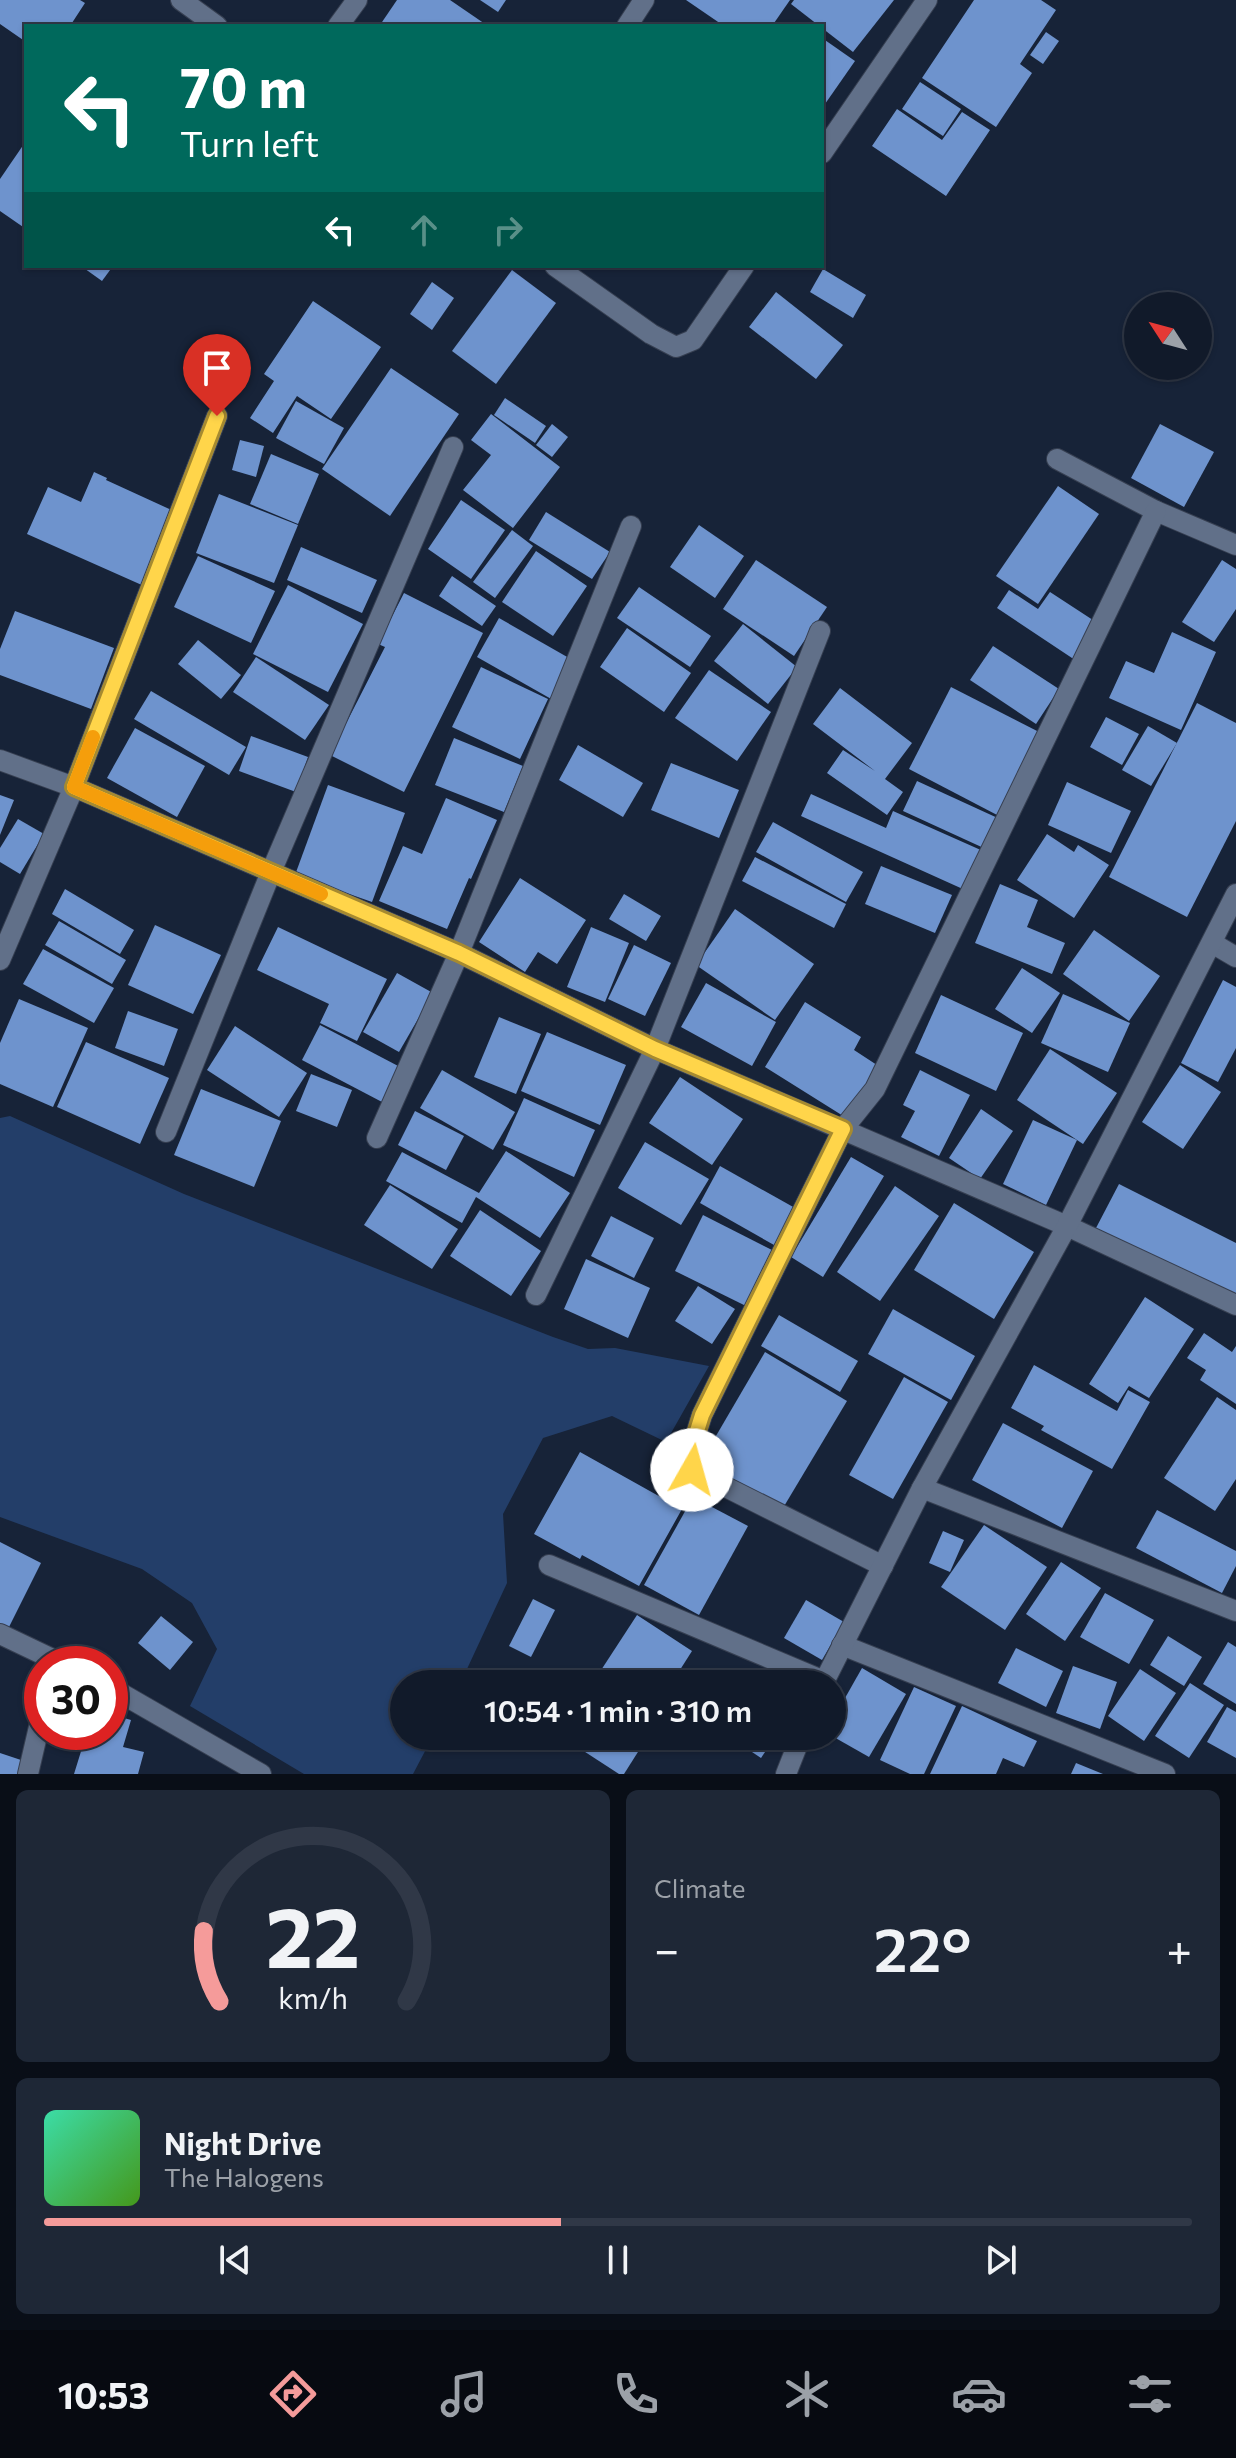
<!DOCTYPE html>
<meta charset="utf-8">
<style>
body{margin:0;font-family:Commissioner,sans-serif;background:#1e2736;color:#f1f3f6;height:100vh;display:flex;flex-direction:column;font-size:30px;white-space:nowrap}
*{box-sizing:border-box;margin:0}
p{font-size:26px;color:#9ca1a8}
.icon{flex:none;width:44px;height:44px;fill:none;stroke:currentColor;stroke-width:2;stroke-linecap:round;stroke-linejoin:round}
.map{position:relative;height:1774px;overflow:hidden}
.drawer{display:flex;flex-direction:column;gap:16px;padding:16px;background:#090e17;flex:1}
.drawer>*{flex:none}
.guide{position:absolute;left:24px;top:24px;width:800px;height:244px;border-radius:0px;box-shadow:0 2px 6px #0004,0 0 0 2px #303847;background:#00695c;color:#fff;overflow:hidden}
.needle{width:52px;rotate:306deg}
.tools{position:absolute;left:1124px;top:292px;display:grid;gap:16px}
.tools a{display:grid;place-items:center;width:88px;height:88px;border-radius:50%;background:#111a2a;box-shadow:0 2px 6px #0004,0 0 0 2px #303847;font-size:40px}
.speed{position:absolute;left:24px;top:1646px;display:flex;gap:16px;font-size:40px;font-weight:700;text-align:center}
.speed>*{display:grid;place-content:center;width:104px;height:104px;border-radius:50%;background:#111a2a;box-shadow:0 2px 6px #0004,0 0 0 2px #303847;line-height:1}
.speed .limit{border:12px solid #d22;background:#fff;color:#111}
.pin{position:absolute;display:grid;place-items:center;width:68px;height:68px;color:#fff;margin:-82px -34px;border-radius:50% 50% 50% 0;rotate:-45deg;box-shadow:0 0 8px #0007}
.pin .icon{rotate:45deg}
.me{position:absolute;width:88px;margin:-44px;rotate:7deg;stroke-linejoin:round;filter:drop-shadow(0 0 6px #0008)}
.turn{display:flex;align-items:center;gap:28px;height:168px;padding:0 24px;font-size:36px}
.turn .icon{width:104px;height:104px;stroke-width:2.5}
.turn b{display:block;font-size:56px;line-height:68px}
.lanes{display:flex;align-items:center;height:76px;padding:0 24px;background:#0003;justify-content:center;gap:40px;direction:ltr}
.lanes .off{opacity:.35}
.big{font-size:60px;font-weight:600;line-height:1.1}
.drawer .card{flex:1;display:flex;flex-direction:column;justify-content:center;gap:12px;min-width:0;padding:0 28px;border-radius:12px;background:#1e2736}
.drawer .dial{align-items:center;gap:0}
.dial svg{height:208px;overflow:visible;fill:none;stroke:#303847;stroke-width:7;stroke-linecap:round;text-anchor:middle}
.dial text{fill:#f1f3f6;stroke:none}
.song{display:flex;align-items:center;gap:24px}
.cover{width:96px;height:96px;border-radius:12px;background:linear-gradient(135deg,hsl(160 70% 55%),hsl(100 70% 35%))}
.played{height:8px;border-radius:4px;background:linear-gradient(90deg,#f59b9a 45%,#303847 45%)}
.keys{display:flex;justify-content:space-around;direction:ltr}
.heat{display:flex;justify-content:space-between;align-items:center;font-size:44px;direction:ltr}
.drawer .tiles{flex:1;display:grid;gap:16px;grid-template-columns:1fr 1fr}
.card:last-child{grid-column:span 2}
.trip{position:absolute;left:390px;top:1670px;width:456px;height:80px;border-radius:40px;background:#111a2a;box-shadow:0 2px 6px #0004,0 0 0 2px #303847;font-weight:600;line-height:80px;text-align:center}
.tab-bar{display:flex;height:128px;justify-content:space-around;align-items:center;background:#070a11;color:#9ca1a8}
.tab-bar .icon{width:56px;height:56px}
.tab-bar .active{color:#f59b9a}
.tab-bar b{font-size:36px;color:#f1f3f6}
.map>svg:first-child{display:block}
</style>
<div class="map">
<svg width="1236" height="1774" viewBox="0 0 1236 1774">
<rect width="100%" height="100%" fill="#172338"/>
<path fill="#233e69" d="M10,1116L184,1194L553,1337L588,1349L615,1348L709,1366L666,1442L612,1416L543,1438L503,1514L507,1583L460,1684H404V1736H433L413,1774H304L190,1706L217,1649L192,1603L142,1569L0,1517V1118Z"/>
<g fill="#6e93cd">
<path d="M0,0H80L85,3L70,26H26V42L0,24Z"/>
<path d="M397,0H450L488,26H382L380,25Z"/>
<path d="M480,0H506L498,12Z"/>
<path d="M686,0H790L772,26H724Z"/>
<path d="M794,0H894L853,52L791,4Z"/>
<path d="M974,0H1041L1056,10L1020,64L1032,73L996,127L922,78Z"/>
<path d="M1046,32L1059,41L1043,64L1030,55Z"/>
<path d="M822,38L855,61L825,104L822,102Z"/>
<path d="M920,82L961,109L943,136L902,109Z"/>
<path d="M897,109L942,140L962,112L990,130L946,196L872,146Z"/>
<path d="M26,141V229L0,211V179Z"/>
<path d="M81,266H113L102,281Z"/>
<path d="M823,269L866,295L853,318L810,292Z"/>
<path d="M512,270L556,303L496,384L452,351Z"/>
<path d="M432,282L454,298L432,330L410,314Z"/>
<path d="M776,292L843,345L816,379L749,327Z"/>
<path d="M313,301L381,347L331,419L297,396L273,433L250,418L274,381L264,374Z"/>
<path d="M391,368L459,414L390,516L322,469Z"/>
<path d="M505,398L546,426L535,443L494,415Z"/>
<path d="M296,401L344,428L324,464L276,438Z"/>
<path d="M491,414L560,467L513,528L463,490L491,455L471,440Z"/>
<path d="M552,424L568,437L552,457L536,445Z"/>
<path d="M1160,424L1214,452L1184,507L1131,478Z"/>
<path d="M240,440L264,446L256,477L232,470Z"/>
<path d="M271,454L319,474L298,524L250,504Z"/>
<path d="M94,472L107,478L106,480L178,513L144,586L27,534L48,487L81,502Z"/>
<path d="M1058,486L1099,514L1038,604L996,576Z"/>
<path d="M219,494L298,525L274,583L196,553Z"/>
<path d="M461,500L505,530L471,579L428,549Z"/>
<path d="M546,512L610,552L592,579L529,540Z"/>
<path d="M699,525L744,556L715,598L670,567Z"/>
<path d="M512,530L533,546L495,598L473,582Z"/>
<path d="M301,547L377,580L362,613L287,580Z"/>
<path d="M536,551L587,586L553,636L502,602Z"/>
<path d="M198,556L275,591L251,643L174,607Z"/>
<path d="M756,560L827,607L794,656L723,609Z"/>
<path d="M1222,560L1236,569V609L1214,642L1182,622Z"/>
<path d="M452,576L496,606L482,626L439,596Z"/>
<path d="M288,585L363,624L328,692L253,654Z"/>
<path d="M639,587L711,636L690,667L617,618Z"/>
<path d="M1009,590L1038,609L1050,592L1099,624L1075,660L997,608Z"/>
<path d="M404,593L483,633L404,792L330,755L385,647L378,644Z"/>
<path d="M15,611L114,648L91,709L0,675V649Z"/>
<path d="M499,618L576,662L553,700L477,657Z"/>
<path d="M743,624L797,667L768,704L714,661Z"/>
<path d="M627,628L691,673L664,712L600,667Z"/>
<path d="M1172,632L1216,652L1181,730L1109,698L1126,661L1154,673Z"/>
<path d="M198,640L241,675L221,699L178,664Z"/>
<path d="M993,646L1059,689L1036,724L970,680Z"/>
<path d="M256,657L329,705L305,740L233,692Z"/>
<path d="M481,667L548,699L520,759L452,727Z"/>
<path d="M709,670L771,712L737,761L675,718Z"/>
<path d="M951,687L1041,733L999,816L909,769Z"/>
<path d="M840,688L912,743L885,779L903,792L887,815L827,773L843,750L875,771L813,724Z"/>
<path d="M151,691L246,747L229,775L134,719Z"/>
<path d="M1197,703L1236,723V821L1187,917L1109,877Z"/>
<path d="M1106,717L1139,734L1122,765L1090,747Z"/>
<path d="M1148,726L1177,743L1151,786L1122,770Z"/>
<path d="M135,728L205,766L177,817L107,778Z"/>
<path d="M251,736L308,757L296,792L239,771Z"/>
<path d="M454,738L523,766L504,812L435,785Z"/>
<path d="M578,745L643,783L623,817L559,780Z"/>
<path d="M671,763L739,790L719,838L651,810Z"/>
<path d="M917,781L1002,820L988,850L903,811Z"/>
<path d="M1067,782L1131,811L1111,853L1048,825Z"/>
<path d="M328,785L405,813L372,902L295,875Z"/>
<path d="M811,794L886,828L893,811L983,851L965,890L801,816Z"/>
<path d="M0,795L14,800L0,835Z"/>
<path d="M446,798L497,820L471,879L469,878L447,929L379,901L403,846L422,854Z"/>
<path d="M18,819L44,834L20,874L0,862V848Z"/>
<path d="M773,822L863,872L846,902L756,852Z"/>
<path d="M1047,834L1074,852L1078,845L1109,865L1074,918L1017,880Z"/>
<path d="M755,857L846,904L834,928L742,881Z"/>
<path d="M881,866L952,895L935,933L865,904Z"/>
<path d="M520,878L586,920L557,964L538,952L525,972L479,942Z"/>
<path d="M1000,884L1038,900L1027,927L1065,943L1052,974L975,943Z"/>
<path d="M65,889L134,930L120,954L52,914Z"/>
<path d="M624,894L661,916L646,941L609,919Z"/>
<path d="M735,909L814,964L775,1020L696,965Z"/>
<path d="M59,921L126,960L112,984L45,945Z"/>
<path d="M155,925L221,955L193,1014L128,985Z"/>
<path d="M278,927L387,979L357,1041L320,1023L329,1004L257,970Z"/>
<path d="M591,927L629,943L605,1002L567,987Z"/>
<path d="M1094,930L1160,976L1129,1021L1063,974Z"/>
<path d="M634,945L671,963L645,1016L608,999Z"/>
<path d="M43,949L114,988L94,1023L23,984Z"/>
<path d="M1022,968L1060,993L1032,1033L995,1009Z"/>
<path d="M397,973L433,993L399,1052L363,1032Z"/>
<path d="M1223,980L1236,987V1048L1218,1082L1181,1063Z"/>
<path d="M706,983L776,1022L752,1066L681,1027Z"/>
<path d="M1063,994L1130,1023L1108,1072L1041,1043Z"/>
<path d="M941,995L1023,1033L996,1091L915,1053Z"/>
<path d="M19,999L88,1028L53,1107L0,1084V1043Z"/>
<path d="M805,1002L861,1037L854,1050L880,1067L848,1119L765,1067Z"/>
<path d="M128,1011L178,1029L164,1066L115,1048Z"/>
<path d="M499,1017L541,1034L516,1094L474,1077Z"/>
<path d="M320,1025L400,1067L382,1102L302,1060Z"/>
<path d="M235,1026L307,1073L279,1117L207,1070Z"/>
<path d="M547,1032L626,1065L600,1125L521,1091Z"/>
<path d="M86,1042L169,1078L140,1144L57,1107Z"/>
<path d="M1050,1049L1117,1093L1083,1144L1017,1100Z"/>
<path d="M1180,1065L1221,1092L1183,1149L1142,1122Z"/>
<path d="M442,1070L515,1112L493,1150L420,1108Z"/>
<path d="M920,1070L970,1095L939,1156L901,1137L915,1111L903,1105Z"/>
<path d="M311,1074L352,1090L337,1127L296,1111Z"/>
<path d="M680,1077L743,1119L712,1165L649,1123Z"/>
<path d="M201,1089L281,1121L254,1187L174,1155Z"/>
<path d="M524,1098L595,1130L574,1177L503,1145Z"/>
<path d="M981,1109L1013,1131L980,1179L949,1158Z"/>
<path d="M415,1111L464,1136L446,1170L398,1145Z"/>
<path d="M1033,1120L1077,1140L1046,1205L1003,1184Z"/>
<path d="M645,1142L709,1179L681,1225L618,1188Z"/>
<path d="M506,1151L570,1193L540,1238L476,1197L462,1223L386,1181L402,1152L479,1193Z"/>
<path d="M851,1157L884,1176L823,1277L791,1257Z"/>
<path d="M720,1166L795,1208L774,1245L700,1203Z"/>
<path d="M1119,1184L1236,1243V1298L1096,1228Z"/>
<path d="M390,1185L458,1229L432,1269L364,1225Z"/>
<path d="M895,1186L939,1216L880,1301L837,1272Z"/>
<path d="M954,1203L1034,1252L994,1319L914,1270Z"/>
<path d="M480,1210L541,1251L511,1296L450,1256Z"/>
<path d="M703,1215L776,1252L748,1307L675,1271Z"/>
<path d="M611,1216L654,1238L634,1278L591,1256Z"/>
<path d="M586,1259L650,1288L628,1338L564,1309Z"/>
<path d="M698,1286L735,1309L712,1344L675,1321Z"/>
<path d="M1145,1297L1194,1329L1149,1398L1129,1386L1118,1403L1089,1384Z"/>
<path d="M893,1309L975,1356L951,1400L868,1354Z"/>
<path d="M779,1315L858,1361L840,1392L761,1346Z"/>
<path d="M1204,1333L1232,1352L1236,1346V1404L1200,1380L1206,1370L1187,1358Z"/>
<path d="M765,1352L847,1401L780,1513L699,1465Z"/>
<path d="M1034,1365L1117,1411L1128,1390L1150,1402L1112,1469L1041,1430L1044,1426L1011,1408Z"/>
<path d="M904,1377L948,1402L893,1499L849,1475Z"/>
<path d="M1217,1397L1236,1410V1479L1215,1511L1164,1478Z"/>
<path d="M1003,1423L1093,1471L1062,1528L972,1480Z"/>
<path d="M580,1452L682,1509L639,1586L582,1555L580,1559L534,1534Z"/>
<path d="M693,1497L748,1526L699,1615L644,1585Z"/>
<path d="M1157,1510L1236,1551V1566L1222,1593L1136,1548Z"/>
<path d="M984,1525L1047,1567L1005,1630L941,1587Z"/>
<path d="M943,1531L964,1540L950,1572L929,1563Z"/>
<path d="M0,1542L41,1563L7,1631L0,1627Z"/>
<path d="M1061,1562L1101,1588L1065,1641L1026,1614Z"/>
<path d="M1105,1593L1154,1620L1129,1664L1080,1637Z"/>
<path d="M533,1599L555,1610L531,1657L509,1646Z"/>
<path d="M806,1600L844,1622L822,1660L784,1638Z"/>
<path d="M637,1615L692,1651L671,1684H592Z"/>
<path d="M161,1616L193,1642L170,1670L138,1643Z"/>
<path d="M1168,1636L1202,1657L1184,1686L1150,1665Z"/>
<path d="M1228,1642L1236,1647V1704L1203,1684Z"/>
<path d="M1016,1648L1063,1671L1046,1707L998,1683Z"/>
<path d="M1073,1666L1117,1682L1100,1729L1056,1713Z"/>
<path d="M862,1668L906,1694L869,1757L832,1736V1721Z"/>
<path d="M1140,1669L1176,1693L1144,1741L1108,1716Z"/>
<path d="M1190,1683L1224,1705L1189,1758L1155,1736Z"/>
<path d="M914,1687L956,1706L924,1774H910L880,1760Z"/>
<path d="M962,1706L1037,1741L1024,1767L1003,1758L996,1774H930Z"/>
<path d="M1227,1707L1236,1712V1758L1207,1742Z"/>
<path d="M110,1714L131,1720L123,1747L144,1752L138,1774H74L87,1732H110Z"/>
<path d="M586,1736H630L643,1744L624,1774H619L579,1748Z"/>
<path d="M728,1736H776L761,1758Z"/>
<path d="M0,1753L27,1762L22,1774H0Z"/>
<path d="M1076,1763L1103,1774H1071Z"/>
</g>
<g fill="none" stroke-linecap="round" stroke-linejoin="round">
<g stroke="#363f51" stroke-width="22">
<g id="street">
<path d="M181,0L217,26"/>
<path d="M338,26L357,0"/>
<path d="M627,26L644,0"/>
<path d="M822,153L927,0"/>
<path d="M555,266L651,334L676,347L693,340L744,266"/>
<path d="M1057,459L1156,511L1236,545"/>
<path d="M0,760L74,787L459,953L655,1049L1067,1226L1236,1305"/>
<path d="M1212,943L1236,957"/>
<path d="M0,960L74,787L217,416"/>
<path d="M166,1132L271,872L453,447"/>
<path d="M377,1138L459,953L631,526"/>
<path d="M536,1295L655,1049L820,631"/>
<path d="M922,1488L1236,1611"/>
<path d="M549,1565L824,1681"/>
<path d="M883,1566L692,1470L691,1450L702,1415L843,1129L875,1089L1156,511"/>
<path d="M0,1634L63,1664"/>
<path d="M842,1645L1165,1774"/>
<path d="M823,1684L922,1488L1067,1226L1236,894"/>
<path d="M110,1687L261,1774"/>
<path d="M28,1774L42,1714"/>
<path d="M786,1774L801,1736"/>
</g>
</g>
<use href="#street" stroke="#617089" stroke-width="20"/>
</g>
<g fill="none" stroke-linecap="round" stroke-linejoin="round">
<g stroke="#a68a30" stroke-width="20">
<path id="route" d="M217,416L74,787L459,953L655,1049L843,1129L702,1415L691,1450L692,1470"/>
</g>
<use href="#route" stroke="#ffd54a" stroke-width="14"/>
<path stroke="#f59e0b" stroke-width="14" d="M93,737L74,787L321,894"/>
</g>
</svg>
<div class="tools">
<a><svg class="needle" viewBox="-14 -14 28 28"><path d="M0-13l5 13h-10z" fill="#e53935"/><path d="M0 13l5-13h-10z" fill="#9ca1a8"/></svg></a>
</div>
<div class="speed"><div class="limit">30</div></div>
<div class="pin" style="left:217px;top:416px;background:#d93025"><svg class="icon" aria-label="arrive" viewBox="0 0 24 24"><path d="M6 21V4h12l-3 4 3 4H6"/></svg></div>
<svg class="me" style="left:692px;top:1470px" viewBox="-20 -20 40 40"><circle r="19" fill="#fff"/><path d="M0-13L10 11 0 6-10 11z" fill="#ffd54a"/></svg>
<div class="trip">10:54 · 1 min · 310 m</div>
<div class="guide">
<div class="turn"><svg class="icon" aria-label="left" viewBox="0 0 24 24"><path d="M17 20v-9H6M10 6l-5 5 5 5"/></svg><div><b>70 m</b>Turn left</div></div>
<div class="lanes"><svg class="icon" aria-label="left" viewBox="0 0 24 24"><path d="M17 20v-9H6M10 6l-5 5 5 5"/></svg><svg class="icon off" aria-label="ahead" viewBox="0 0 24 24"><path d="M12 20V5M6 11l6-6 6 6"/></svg><svg class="icon off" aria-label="right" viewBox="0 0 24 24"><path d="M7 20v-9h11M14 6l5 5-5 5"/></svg></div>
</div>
</div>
<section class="drawer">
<div class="tiles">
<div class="card dial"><svg viewBox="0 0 100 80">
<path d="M14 69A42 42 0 1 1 86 69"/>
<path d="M14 69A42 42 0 0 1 8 42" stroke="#f59b9a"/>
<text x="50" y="56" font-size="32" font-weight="700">22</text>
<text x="50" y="72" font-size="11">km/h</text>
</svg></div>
<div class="card"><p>Climate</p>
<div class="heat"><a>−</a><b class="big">22°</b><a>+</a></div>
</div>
<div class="card">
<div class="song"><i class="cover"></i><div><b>Night Drive</b><p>The Halogens</p></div></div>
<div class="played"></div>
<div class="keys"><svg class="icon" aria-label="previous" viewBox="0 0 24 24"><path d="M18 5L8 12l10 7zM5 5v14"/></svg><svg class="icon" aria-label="pause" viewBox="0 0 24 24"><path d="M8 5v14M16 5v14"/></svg><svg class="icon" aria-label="next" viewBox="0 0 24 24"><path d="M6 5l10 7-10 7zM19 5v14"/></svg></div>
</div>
</div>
</section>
<nav class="tab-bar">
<b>10:53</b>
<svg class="icon active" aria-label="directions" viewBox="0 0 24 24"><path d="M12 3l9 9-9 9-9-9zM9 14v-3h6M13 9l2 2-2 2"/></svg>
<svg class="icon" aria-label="music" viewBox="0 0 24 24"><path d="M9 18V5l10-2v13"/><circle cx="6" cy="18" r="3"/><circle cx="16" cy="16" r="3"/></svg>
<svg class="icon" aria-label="phone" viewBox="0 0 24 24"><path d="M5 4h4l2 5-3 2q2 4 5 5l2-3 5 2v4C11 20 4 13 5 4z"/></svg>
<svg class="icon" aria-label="climate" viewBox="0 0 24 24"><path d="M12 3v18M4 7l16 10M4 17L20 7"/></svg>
<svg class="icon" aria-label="car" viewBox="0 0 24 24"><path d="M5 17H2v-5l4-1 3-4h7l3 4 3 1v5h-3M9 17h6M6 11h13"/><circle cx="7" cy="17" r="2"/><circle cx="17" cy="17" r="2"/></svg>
<svg class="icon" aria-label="filters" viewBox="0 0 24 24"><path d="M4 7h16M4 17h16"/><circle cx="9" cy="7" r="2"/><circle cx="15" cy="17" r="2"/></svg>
</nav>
